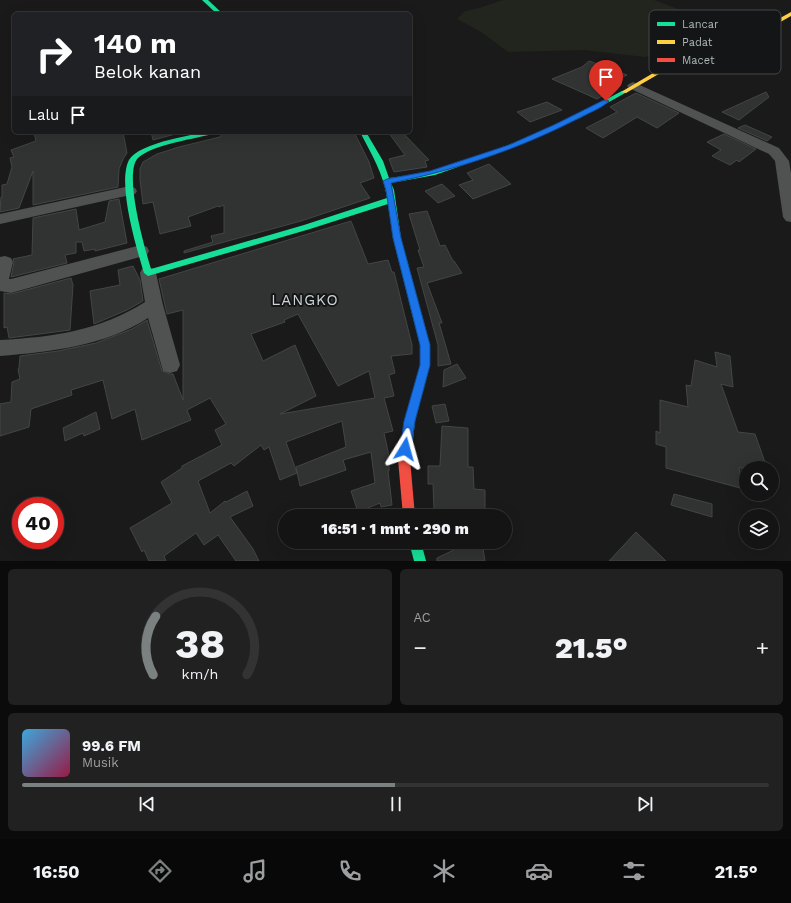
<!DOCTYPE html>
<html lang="id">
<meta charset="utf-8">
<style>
body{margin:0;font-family:"Work Sans",sans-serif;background:#212122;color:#f1f3f6;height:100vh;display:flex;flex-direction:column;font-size:15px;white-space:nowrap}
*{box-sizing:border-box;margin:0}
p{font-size:13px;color:#9d9ea0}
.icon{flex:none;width:22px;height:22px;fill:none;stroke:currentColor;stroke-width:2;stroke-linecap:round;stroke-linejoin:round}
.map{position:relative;height:561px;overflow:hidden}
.side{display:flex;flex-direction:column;gap:8px;padding:8px;background:#0b0b0b;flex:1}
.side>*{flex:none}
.guide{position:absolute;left:12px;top:12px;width:400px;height:122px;border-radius:6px;box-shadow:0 4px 16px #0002,0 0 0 1px #333334;background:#202124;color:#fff;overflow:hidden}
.tools{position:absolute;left:739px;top:461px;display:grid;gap:8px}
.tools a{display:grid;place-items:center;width:40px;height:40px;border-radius:50%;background:#141414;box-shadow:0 4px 16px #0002,0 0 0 1px #333334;font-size:20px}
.speed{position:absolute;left:12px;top:497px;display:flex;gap:8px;font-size:20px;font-weight:700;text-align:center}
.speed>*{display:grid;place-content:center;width:52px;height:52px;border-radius:50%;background:#141414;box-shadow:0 4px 16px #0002,0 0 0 1px #333334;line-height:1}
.speed .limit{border:6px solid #d22;background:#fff;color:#111}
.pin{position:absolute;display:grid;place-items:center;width:34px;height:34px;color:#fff;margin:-41px -17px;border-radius:50% 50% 50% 0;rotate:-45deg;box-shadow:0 0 4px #0007}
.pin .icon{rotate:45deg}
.me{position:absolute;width:44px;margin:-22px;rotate:8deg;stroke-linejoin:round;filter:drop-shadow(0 0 3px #0008)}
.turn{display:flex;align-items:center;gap:14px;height:84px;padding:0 16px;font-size:18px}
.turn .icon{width:52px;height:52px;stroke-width:2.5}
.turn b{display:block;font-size:28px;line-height:34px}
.then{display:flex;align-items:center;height:38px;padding:0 16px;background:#0003;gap:8px;font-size:15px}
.big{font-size:30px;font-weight:800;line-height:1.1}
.side .card{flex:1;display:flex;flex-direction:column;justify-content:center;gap:6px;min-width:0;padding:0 14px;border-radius:6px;background:#212122}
.side .dial{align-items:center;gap:0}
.dial svg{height:104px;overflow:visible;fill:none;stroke:#333334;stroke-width:7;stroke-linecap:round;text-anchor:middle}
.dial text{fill:#f1f3f6;stroke:none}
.song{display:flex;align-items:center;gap:12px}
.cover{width:48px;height:48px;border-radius:6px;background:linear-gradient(135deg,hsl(200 70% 55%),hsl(340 70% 35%))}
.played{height:4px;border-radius:2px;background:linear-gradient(90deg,#7a8180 50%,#333334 50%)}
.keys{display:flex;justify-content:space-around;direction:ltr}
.heat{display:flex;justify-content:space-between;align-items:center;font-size:22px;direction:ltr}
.side .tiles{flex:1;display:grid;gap:8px;grid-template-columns:1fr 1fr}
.card:last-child{grid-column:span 2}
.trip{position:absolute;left:278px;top:509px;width:234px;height:40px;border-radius:20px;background:#141414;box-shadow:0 4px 16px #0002,0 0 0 1px #333334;font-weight:800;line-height:40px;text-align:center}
.menu{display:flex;height:64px;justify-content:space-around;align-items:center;background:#080808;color:#9d9ea0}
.menu .icon{width:28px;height:28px}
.menu .selected{color:#7a8180}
.menu b{font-size:18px;color:#f1f3f6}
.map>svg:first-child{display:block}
</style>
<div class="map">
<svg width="791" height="561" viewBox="0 0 791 561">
<rect width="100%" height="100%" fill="#1a1a1a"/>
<path fill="#22241e" d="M503,0H654L705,19L711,28L708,35L700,41L659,54L644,57L584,50L508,52L481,32L457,19L465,11L479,8Z"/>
<g fill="#313232" stroke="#434645" fill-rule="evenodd">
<path d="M589,61L627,75L613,82L621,85L597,99L552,79L582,67Z"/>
<path d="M766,92L769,97L739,120L722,112Z"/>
<path d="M636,93L679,113L657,128L637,117L603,138L586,128L617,112L610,107Z"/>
<path d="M547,102L562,110L530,122L517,112Z"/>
<path d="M745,125L772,137L767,141L738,128Z"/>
<path d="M34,132H123L127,153L123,159L119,169L118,187L33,205V171L19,208L0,212L1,197H2V185L7,184L12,167L10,158L14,157L11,150L36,141Z"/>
<path d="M151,132H183L153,140Z"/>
<path d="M230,132H354L369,162L374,178L360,183L370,198L301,221L184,253V251L213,242L211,236L224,233V205L219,207L218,206L188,217L191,226L160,234L153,202L143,204L140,180V169L143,162L157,154L179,147L220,137L223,133Z"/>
<path d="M388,132H402L429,160L425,161L427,167L394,172L389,159L405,155Z"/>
<path d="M724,134L756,149L739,162L737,160L730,165L712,156L721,150L707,142Z"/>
<path d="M489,164L511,184L473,199L459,185L473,180L467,173Z"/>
<path d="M442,184L455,196L438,203L425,191Z"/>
<path d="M119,199L127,243L95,251V249L84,251L82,242H76V253L65,255L67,263L11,277L14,262L13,259L32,255L33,218L76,209L79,230L105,222L109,201Z"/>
<path d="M427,211L440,246L445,245L453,261H454L462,273L427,283L442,323H439L451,364L438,366V345L417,268L424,267L418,250H420L409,214Z"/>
<path d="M351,221L368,264L388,260L392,272H394L412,345V354L391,356L395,373L389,375L394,396L384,398L393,431L384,433L389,456V471H388L392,505L381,507L380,503L358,512L351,491L375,483L371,452L343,460L346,470L300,486L296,467L346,447L342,421L286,442L297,473L280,480L269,447L264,450L261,445L234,466L231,463L198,481L210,513L225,501L226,502L247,491L253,506L230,517L253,549L259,561H236L218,535L204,545L196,533L164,556L166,561H149L144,550L142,552L130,528L172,503L161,482L182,468V466L222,445L215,430L226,424L210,398L187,410L191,420L142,440L135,409L112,419L103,380L71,390L72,395L31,409L29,427L0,436V404L11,402L12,382L20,379L18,369L19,368L20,356L58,351L96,343L132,329L147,320L162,371L170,374H173L183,400V310L167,314L159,279ZM298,314L338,386L369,371L375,398L280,414L316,396L295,345L263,361L251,334L285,322L284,320Z"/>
<path d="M133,266L140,280L143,301L127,310L94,324L90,291L120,285L118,270Z"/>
<path d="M71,278L73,285L70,330L9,338L7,327L4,328V293L11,294Z"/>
<path d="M715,352L730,356L733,387L721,384L738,432L755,434L767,468H739L744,489L666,468V447L656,444V431L660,433V400L688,407L686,385L691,386L695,360L717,367Z"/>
<path d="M457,364L466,378L443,387L444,370Z"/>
<path d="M445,404L449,421L436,423L432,406Z"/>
<path d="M96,412L100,429L84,436L83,433L65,441L63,428Z"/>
<path d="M442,426L468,428V467H473L474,489L485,490V509H480L481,516H462V509L434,510L433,484H428V466H440Z"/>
<path d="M674,494L712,504V517L671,505Z"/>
<path d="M636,532L666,561H609Z"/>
<path d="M462,542H482L485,561H437V558L462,546Z"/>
</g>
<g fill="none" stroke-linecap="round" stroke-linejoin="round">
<g fill="#4f5251" fill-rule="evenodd">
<path d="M633,82L779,148L789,161L791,173V222L786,221L783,217L775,161L769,154L629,88L627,86L629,84Z"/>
<path d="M130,186L135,188L137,191L135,194L0,224V214Z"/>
<path d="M141,245L147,247L149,251L147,255L11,293L0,291V257L5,256L11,258L13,262L9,279H11Z"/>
<path d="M148,267L154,269L156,273L163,305L180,365L177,371L170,373L163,371L148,318C105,346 50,352 0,356V340C53,337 99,331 145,302L140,273L142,269Z"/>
</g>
<g fill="#16e098" fill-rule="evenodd">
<path d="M202,0H208L223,14H217Z"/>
<path d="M622,91L627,92L580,118L509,149L435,175L391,183L394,190L401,238L430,345V365L415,421L412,449L410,453L406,454L402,453L400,449L405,421L420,365V345L393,238L388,204L310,229L148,276L144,273C136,247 117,183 129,160C138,143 200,132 217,132L216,133C196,139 153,144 138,158C123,173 145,249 151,269L304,225L387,198C384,175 371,153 360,132H366L383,161L389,178C402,176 416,175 428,172C496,154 560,124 622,91Z"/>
<path d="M409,542H421L426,561H414Z"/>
</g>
<path fill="#ffcf43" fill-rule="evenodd" d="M791,12V16L768,29L738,35L719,43L676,64L626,93L621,92L672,62L715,41L734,33L764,27Z"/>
<path fill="#f24e42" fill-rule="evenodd" d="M406,444L410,445L412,449L410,459L415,516H403L398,459L402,445Z"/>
</g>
<path fill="#1a73e8" stroke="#114b97" d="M604,100L609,101C601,109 588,113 577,119C519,149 456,170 391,183L401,238L430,345V365L415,421L411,449L409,452L405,454L401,452L400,449L404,421L420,365V345L393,238L386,190L383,181L387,179L430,171L509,145L556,124Z"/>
<g text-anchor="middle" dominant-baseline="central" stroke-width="4" stroke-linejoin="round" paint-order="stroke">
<g font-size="15" letter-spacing="1" fill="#cdd5d5" stroke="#141516">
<text x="305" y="300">LANGKO</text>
</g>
</g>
<rect x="649" y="10" width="132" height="64" rx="6" fill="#141516" stroke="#424646" stroke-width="1"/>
<rect x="657" y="22" width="18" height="4" fill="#16e098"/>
<rect x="657" y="40" width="18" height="4" fill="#ffcf43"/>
<rect x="657" y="58" width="18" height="4" fill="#f24e42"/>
<g font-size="11" fill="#adb9b7">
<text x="682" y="28">Lancar</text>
<text x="682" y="46">Padat</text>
<text x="682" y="64">Macet</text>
</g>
</svg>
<div class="tools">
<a><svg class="icon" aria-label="search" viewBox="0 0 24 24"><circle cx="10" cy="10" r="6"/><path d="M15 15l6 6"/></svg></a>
<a><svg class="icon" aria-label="layers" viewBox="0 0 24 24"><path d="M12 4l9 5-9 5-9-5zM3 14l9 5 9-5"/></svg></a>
</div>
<div class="speed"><div class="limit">40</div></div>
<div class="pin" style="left:606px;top:101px;background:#d93025"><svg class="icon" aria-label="arrive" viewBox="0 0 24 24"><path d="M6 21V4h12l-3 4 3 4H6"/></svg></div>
<svg class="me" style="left:405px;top:449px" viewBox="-20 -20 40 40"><path d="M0-17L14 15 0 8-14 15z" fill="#1a73e8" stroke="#fff" stroke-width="4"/></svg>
<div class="trip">16:51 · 1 mnt · 290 m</div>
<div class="guide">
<div class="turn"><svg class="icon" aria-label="right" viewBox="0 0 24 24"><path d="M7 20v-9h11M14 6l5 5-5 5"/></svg><div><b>140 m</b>Belok kanan</div></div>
<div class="then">Lalu<svg class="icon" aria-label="arrive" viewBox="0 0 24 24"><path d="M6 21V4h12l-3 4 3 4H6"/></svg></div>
</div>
</div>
<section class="side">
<div class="tiles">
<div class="card dial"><svg viewBox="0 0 100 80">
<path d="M14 69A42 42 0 1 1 86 69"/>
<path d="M14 69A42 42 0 0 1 16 24" stroke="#7a8180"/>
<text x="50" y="56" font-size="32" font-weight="700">38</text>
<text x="50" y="72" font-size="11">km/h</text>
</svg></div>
<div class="card"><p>AC</p>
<div class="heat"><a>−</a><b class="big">21.5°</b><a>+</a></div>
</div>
<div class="card">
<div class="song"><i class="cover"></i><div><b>99.6 FM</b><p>Musik</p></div></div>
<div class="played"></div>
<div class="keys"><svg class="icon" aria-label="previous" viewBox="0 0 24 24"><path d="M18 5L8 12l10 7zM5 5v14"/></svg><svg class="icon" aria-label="pause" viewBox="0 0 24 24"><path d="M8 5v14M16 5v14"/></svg><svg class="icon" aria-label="next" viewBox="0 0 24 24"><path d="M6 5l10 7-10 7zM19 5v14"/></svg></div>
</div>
</div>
</section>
<nav class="menu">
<b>16:50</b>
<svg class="icon selected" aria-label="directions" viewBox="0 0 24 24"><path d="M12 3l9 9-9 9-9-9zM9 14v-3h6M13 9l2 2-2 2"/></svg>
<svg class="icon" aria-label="music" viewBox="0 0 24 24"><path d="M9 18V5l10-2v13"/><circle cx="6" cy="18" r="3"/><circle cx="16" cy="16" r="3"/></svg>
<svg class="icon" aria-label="phone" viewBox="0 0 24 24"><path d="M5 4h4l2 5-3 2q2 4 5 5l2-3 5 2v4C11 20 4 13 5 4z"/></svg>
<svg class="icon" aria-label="climate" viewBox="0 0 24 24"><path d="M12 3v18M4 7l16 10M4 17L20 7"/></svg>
<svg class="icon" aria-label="car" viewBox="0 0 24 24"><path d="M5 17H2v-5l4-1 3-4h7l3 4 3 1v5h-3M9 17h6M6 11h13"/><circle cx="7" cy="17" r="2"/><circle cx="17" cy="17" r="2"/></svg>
<svg class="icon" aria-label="filters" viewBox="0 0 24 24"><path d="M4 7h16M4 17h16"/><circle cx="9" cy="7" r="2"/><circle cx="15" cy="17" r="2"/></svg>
<b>21.5°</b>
</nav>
